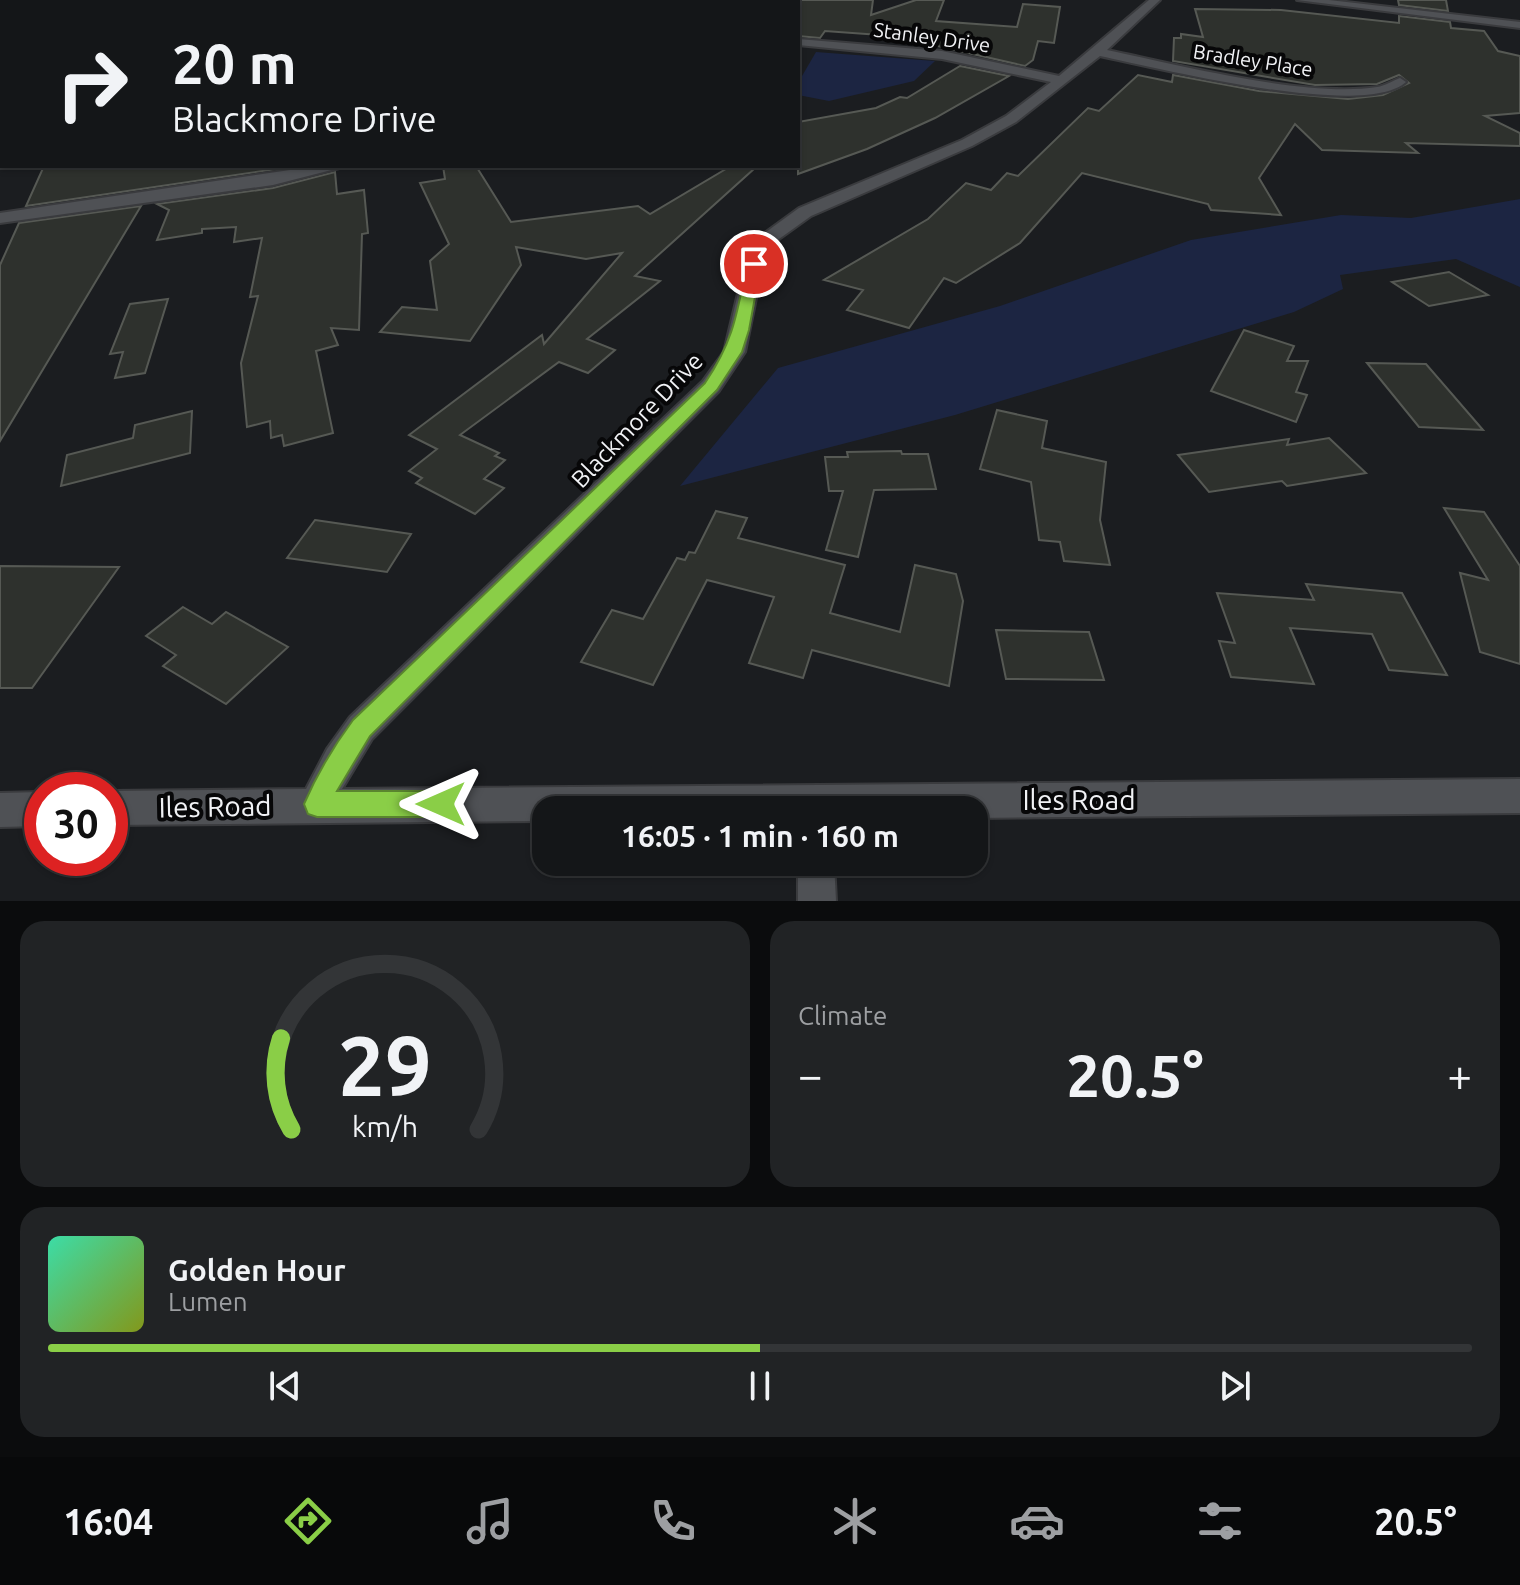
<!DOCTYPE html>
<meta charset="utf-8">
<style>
body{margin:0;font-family:Ubuntu,sans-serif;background:#212325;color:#f1f3f6;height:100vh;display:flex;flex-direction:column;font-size:30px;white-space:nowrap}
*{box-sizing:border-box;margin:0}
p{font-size:26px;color:#9d9fa2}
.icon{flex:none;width:44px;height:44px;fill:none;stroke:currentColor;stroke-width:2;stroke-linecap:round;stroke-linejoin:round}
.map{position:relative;height:901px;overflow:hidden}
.drawer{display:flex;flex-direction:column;gap:20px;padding:20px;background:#0b0c0d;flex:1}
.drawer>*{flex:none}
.hud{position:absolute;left:0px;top:0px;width:800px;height:168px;box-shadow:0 2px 6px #0004,0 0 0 2px #333537;background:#141618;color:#f1f3f6;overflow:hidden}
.speed{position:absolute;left:24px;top:772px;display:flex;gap:16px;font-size:40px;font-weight:700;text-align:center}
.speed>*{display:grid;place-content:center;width:104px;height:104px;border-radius:50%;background:#141618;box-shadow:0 2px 6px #0004,0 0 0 2px #333537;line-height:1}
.speed .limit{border:12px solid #d22;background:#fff;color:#111}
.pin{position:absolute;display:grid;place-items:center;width:68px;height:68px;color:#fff;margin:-34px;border:4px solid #fff;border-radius:50%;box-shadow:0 2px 8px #0007}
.me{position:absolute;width:88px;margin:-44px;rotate:270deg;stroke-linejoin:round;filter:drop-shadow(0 0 6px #0008)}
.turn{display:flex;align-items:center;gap:28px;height:168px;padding:0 40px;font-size:36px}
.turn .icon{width:104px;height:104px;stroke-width:2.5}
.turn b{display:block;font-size:56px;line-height:68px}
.big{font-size:60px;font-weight:600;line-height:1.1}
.drawer .card{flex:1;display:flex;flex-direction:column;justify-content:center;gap:12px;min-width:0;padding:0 28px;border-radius:24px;background:#212325}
.drawer .dial{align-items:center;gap:0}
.dial svg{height:208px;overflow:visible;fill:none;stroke:#333537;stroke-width:7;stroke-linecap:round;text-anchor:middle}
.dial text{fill:#f1f3f6;stroke:none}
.song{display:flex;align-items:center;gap:24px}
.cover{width:96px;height:96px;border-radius:12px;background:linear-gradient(135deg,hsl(160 70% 55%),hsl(70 70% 35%))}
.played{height:8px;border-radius:4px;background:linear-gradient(90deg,#8ace47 50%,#333537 50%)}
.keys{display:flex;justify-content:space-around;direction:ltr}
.heat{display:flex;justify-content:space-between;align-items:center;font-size:44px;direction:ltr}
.drawer .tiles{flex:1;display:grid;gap:20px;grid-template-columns:1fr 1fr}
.card:last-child{grid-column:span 2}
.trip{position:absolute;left:532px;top:796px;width:456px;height:80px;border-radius:24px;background:#141618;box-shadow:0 2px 6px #0004,0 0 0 2px #333537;font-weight:600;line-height:80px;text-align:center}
.tabs{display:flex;height:128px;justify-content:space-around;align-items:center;background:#08090a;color:#9d9fa2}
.tabs .icon{width:56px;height:56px}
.tabs .on{color:#8ace47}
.tabs b{font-size:36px;color:#f1f3f6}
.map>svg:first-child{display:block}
</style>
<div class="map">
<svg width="1520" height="901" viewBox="0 0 1520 901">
<rect width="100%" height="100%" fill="#1b1d20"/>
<g fill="#1c2542">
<path d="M816,52L935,61L914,81L829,101L798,95V83Z"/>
<path d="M1520,199V287L1456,259L1340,275L1343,289L1294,312L955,415L680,486L778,368L1000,306L1191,240L1341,215L1411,218Z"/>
</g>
<g fill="#2e312d" stroke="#565954" stroke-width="2">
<path d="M798,0H873L871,15L916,0H944L936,21L1017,27L1023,4L1060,7L1054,43L1038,41L1033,60L1025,66L894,36L825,31L820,38L798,36Z"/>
<path d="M1398,0H1446L1448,11L1399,5Z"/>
<path d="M1195,9L1281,10L1399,23V16L1450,22L1451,28L1484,31L1498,51L1520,56V113L1485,116L1520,133V146L1406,143L1418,153L1322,150L1295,124L1259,178L1281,215L1211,210L1208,204L1082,173L1020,243L956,283L944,278L909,328L847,310L863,290L824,280L928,219L966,183L991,190L1007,173L1018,176L1088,108L1099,111L1138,75L1172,82L1173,75L1259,91L1348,99L1383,95L1409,83L1399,75L1377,84L1315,85L1173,61L1174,38H1181V34L1203,37Z"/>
<path d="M960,66L1009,76L935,118L867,149L798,174V122L876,108L900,97L907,98Z"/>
<path d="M44,166H297L26,206Z"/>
<path d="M443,166H476L511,222L638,206L650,214L731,166L755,168L635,276L660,281L587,339L615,350L588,373L559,362L460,435L499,453L495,456L505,460L484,479L504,488L475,514L416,483L422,478L409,471L437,449L409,435L542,335L544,344L622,253L586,259L516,247L521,265L470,341L380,332L402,307L437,310L430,261L449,244L420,183L445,179Z"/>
<path d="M335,172L337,194L364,190L368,233L362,234L359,330L331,328L338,345L316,351L333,433L284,446L282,435L271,438L270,421L247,427L241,363L258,296L250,297L262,238L234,242L236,227L202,229V233L157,240L169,210L157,204L273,188Z"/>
<path d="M141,206L0,441V265L19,223Z"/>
<path d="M1449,272L1488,295L1429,306L1392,282Z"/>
<path d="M168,299L145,373L115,378L123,352L110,354L130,304Z"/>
<path d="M1244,330L1294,346L1287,361H1308L1296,392L1307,395L1296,422L1211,391Z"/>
<path d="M1367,363L1426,364L1483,430L1419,427Z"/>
<path d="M997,410L1047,421L1042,448L1106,462L1100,520L1110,565L1064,561L1060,542L1039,540L1031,482L980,469Z"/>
<path d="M192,411L190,453L61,486L67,455L133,438L135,425Z"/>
<path d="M1329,438L1366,473L1287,486L1282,481L1209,492L1178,455L1289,439L1287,445Z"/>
<path d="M901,451L902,454H928L936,489L874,490L858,557L826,550L843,491H829L825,457H848L847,452Z"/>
<path d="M1444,508L1484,512L1520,566V664L1480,652L1460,573L1488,580Z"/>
<path d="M716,511L747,518L738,538L845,565L830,613L900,632L915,565L956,574L963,601L949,686L812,650L803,678L749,663L774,597L707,580L653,685L581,662L612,610L643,619L677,558L685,560L689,552L695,553Z"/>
<path d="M315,520L411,534L387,572L287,558Z"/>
<path d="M0,566L119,567L32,688H0Z"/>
<path d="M1306,584L1402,593L1447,675L1389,670L1372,634L1290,628L1314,684L1231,677L1219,641L1235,643L1217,593L1314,600Z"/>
<path d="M183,607L212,624L226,612L288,647L226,704L163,666L176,655L146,636Z"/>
<path d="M996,630L1089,632L1104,680L1006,679Z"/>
</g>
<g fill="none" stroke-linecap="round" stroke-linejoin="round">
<g stroke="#3a3b3e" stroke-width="4">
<g id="minor">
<path d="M63,0H96L62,2Z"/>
<path d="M453,0H477L478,2H454Z"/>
<path d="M1149,0H1160L1107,50C1180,65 1306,98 1377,87C1385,86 1392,81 1400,78L1406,82C1364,120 1158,68 1100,56L1016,122L972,146L811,216L779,239L763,264L745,352L719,391L372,739L342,789L1520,779V813L974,818V810H546V821L110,825V791L306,789L327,749L350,717L703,381L724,352L745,264L766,232L799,208L962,140L1006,116L1051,82L942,59L798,45V39L942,51L1059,76Z"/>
<path d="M1297,0H1329L1520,22V28Z"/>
<rect x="0" y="7" width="2" height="6"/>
<rect x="0" y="71" width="2" height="8"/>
<path d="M317,166H347L273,185L0,223V213Z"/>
<path d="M42,792V826L0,827V793Z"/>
<path d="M798,862H834L836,901H798Z"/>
</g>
</g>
<use href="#minor" fill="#4f5155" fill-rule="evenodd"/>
</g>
<path fill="#8ace47" stroke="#5a862e" stroke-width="2" d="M754,259L761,264L749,330L742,352L717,390L370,736L337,791H441L451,795L454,804L451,813L441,817H317L308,814L304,804C317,774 333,747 353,720L705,383C734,340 737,313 747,264Z"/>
<g text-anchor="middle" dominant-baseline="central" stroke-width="8" stroke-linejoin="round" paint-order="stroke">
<g font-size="20" fill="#f1f2f5" stroke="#070708">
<text transform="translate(932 37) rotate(8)">Stanley Drive</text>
<text transform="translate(1253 60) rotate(9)">Bradley Place</text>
</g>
<g font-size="24" fill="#f1f2f5" stroke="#070708">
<text transform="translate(637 420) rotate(-46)">Blackmore Drive</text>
</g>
<g font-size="28" fill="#f1f2f5" stroke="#070708">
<text x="1079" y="799">Iles Road</text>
<text transform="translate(215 806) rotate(-1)">Iles Road</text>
</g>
</g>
</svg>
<div class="speed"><div class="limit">30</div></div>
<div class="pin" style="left:754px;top:264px;background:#d93025"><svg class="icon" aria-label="arrive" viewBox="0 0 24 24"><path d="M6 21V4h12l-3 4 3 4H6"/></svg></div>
<svg class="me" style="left:441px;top:804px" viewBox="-20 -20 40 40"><path d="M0-17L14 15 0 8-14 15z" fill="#8ace47" stroke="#fff" stroke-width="4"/></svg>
<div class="trip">16:05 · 1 min · 160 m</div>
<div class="hud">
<div class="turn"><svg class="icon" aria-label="right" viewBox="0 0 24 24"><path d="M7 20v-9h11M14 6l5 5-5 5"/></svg><div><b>20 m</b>Blackmore Drive</div></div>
</div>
</div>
<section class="drawer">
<div class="tiles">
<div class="card dial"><svg viewBox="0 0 100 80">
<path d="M14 69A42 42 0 1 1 86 69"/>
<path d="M14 69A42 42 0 0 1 10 34" stroke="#8ace47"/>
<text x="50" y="56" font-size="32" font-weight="700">29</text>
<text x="50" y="72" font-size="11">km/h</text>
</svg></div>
<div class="card"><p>Climate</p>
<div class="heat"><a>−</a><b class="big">20.5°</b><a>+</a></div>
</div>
<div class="card">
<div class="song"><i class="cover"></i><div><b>Golden Hour</b><p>Lumen</p></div></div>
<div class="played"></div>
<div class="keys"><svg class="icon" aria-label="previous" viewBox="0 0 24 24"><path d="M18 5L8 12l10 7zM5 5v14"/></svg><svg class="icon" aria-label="pause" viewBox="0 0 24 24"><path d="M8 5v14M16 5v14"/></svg><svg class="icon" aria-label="next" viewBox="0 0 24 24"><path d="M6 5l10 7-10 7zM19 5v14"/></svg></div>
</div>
</div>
</section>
<nav class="tabs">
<b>16:04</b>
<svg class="icon on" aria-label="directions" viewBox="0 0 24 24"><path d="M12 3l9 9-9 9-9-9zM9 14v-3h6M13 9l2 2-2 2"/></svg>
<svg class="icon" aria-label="music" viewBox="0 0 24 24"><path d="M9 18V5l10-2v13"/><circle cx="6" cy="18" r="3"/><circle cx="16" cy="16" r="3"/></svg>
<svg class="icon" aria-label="phone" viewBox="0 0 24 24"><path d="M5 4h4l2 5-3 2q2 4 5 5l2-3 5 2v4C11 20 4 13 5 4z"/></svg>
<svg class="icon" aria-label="climate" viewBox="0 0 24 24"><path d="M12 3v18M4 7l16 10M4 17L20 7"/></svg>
<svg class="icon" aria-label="car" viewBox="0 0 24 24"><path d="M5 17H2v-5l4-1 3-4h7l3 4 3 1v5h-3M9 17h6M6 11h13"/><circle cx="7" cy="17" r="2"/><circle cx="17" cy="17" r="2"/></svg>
<svg class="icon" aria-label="filters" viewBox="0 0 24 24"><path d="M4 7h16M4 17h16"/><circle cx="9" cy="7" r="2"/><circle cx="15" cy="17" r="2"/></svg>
<b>20.5°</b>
</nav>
